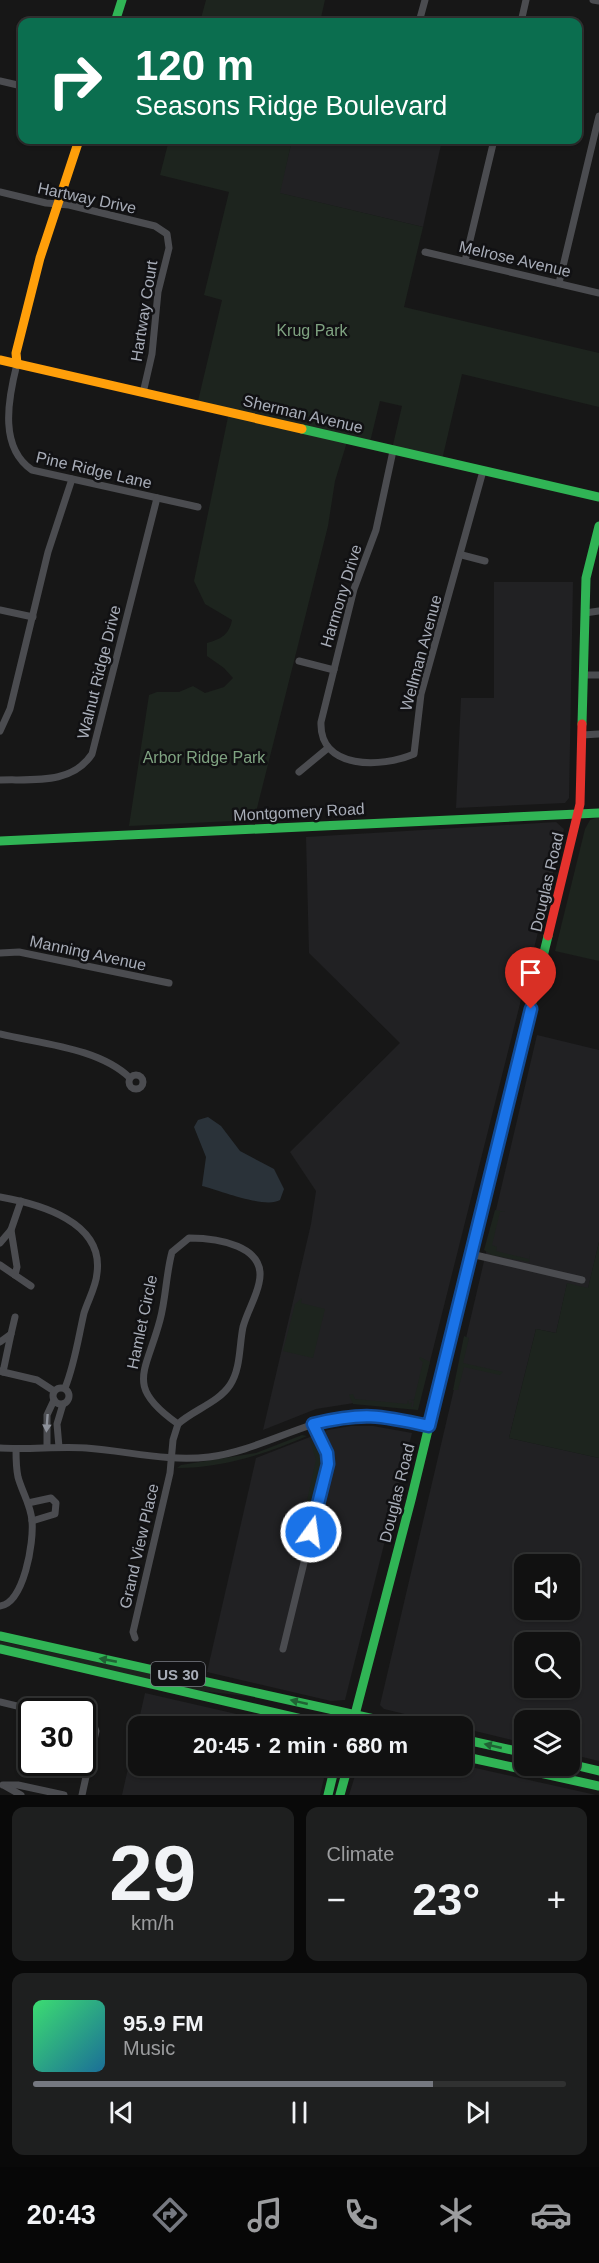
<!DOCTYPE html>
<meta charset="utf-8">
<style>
body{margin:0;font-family:Helvetica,sans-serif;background:#1e1f1f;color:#f1f3f6;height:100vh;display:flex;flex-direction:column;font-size:22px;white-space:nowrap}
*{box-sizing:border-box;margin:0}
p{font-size:20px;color:#9c9d9f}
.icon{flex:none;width:33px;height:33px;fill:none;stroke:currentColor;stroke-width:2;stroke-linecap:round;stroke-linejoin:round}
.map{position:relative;height:1795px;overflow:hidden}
.panel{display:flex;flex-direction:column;gap:12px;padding:12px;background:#090909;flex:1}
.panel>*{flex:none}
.top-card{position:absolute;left:18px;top:18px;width:564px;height:126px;border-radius:12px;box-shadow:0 2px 4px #0004,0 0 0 2px #303131;background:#0b6e4f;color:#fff;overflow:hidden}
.fabs{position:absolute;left:514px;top:1554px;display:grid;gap:12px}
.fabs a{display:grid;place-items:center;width:66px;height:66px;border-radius:12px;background:#111;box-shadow:0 2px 4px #0004,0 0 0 2px #303131;font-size:30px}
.speed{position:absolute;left:18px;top:1698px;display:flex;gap:12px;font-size:30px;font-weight:700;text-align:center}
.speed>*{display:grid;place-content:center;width:78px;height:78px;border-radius:50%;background:#111;box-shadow:0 2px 4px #0004,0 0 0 2px #303131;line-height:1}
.speed .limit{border:3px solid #111;border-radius:9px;background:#fff;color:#111}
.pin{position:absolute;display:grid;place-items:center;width:51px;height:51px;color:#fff;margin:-62px -26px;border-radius:50% 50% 50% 0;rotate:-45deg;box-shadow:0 0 6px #0007}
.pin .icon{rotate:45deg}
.me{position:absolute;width:66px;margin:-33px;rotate:14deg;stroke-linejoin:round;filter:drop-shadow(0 0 4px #0008)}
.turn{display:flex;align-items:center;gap:21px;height:126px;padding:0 18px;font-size:27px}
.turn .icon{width:78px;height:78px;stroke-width:2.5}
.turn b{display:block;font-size:42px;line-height:51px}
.big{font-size:45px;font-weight:800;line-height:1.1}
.panel .tile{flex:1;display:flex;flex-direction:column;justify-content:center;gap:9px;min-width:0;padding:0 21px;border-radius:12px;background:#1e1f1f}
.panel .dial{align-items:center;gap:0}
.dial b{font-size:78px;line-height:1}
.song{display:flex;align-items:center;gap:18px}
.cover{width:72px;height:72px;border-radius:9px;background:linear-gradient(135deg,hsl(140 70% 55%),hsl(200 70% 35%))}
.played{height:6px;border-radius:3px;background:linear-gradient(90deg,#757880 75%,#303131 75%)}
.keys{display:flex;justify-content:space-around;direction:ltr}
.heat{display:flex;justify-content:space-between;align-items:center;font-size:33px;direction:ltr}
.panel .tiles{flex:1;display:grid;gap:12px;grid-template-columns:1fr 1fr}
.tile:last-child{grid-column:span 2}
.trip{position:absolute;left:128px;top:1716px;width:345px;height:60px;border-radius:12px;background:#111;box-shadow:0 2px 4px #0004,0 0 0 2px #303131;font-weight:800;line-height:60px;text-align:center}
.tab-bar{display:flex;height:96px;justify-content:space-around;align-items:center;background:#070707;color:#9c9d9f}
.tab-bar .icon{width:42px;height:42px}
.tab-bar .selected{color:#757880}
.tab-bar b{font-size:27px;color:#f1f3f6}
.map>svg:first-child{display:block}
</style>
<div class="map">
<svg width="599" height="1795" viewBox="0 0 599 1795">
<rect width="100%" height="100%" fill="#171717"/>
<g fill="#212123" fill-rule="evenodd">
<path d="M292,140H442L423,227L279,193Z"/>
<path d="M494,582H573L569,798L565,803L456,808L461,698H494Z"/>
<path d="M556,822L564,829L418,1409L384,1404L354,1403L316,1409L263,1430L311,1224L316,1191L290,1152L400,1043L309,953L306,837Z"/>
<path d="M537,1035L599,1050V1242L588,1289L567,1284L556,1333L536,1329L509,1438L599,1458V1761L570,1754V1720H525V1743L384,1709L380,1705ZM525,1564H570V1610H525ZM525,1642H570V1688H525Z"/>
<path d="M351,1426H373L412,1433L345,1700L331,1701L207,1672L256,1458L328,1430Z"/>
<path d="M145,1693L289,1726H138V1766H327L320,1795H122Z"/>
<path d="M462,1765L596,1795H349L358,1766Z"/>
</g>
<g fill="#1d241e">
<path d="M206,0H325L320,22H200Z"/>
<path d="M169,140H292L280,193L423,227L404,307L599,353V407L462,374L442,460L392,449L402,406L380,401L370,442L198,401L222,300L204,295L229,192L160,175Z"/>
<path d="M229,412L347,442L335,481L328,526L254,820L129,826L149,695L157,692H179L193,686L205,693L224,687L233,678L224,668L207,656V643C221,639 229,635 232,620L205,604L194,581Z"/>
<path d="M599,817V961L555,951L585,829L590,820Z"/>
<path d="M495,1210L505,1212H500L492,1245L497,1247L496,1251L529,1259L530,1254L529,1262L492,1255L484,1250Z"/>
<path d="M599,1242V1458L509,1438L536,1329L556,1333L567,1283L588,1288Z"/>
<path d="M302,1298L301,1303L325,1309L313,1358L283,1351L295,1304Z"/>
<path d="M464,1336L469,1338L463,1363L503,1372L500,1375L464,1367L458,1390H453Z"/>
<path d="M420,1357L430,1362L418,1410L353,1404L349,1395L353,1394L355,1399L407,1404L408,1400L409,1404L412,1402L411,1407H413L414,1401L409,1399L414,1400L423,1362L419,1359Z"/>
<path d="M302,1435L307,1436C266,1454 222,1468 177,1468L181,1465L256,1453Z"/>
<path d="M309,1437L323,1460L308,1522L301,1527L316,1460Z"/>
<path d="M0,1641L263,1698L194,1690L0,1645Z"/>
</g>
<path fill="#2a3239" d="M208,1117L221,1126L240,1151L274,1169L284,1189L280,1200C265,1209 219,1190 202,1186L206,1157L194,1127L198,1120Z"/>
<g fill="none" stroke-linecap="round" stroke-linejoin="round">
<g stroke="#4b4c50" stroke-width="7">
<path d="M593,0L599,1"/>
<path d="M419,22L425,0"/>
<path d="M521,22L526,0"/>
<path d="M0,81L22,86"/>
<path d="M0,192L46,203L69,205L155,226L167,234L169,248L158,292L152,354L143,393"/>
<path d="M425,252L599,293"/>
<path d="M465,261L494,140"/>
<path d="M559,283L599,116"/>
<path d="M17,364C7,403 0,448 32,470L198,507"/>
<path d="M393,451L376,530L354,589L321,722C319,770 382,768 414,754L421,694L483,471"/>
<path d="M462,555L485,561"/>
<path d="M0,610L33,617"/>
<path d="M585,613L599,611"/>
<path d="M299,661L334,670"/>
<path d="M583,675H599"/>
<path d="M0,731L10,709L48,552L72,479"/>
<path d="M582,735L599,734"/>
<path d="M299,772L328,748"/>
<path d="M0,780C32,779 72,785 92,754L157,498"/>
<path d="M0,953L19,952L169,983"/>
<path d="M0,1034C42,1044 99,1048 130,1078"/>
<circle cx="136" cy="1082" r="7"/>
<path d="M0,1197C40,1204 104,1222 97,1273C96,1287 88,1300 84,1313C78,1339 75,1363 65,1388"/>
<path d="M11,1230L17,1267L15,1275"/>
<path d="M189,1238C216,1238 268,1245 259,1283C256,1298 247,1312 243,1327C239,1346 241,1368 230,1385C218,1403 193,1410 178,1424C124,1386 146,1373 160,1320C166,1298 166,1274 172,1252Z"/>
<path d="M0,1243L11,1230L21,1201"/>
<path d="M471,1254L582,1280"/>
<path d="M0,1265L31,1286"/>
<path d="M11,1334L15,1317"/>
<path d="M0,1342L11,1334L3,1372L0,1371"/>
<path d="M3,1372L37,1380L54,1391"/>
<circle cx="61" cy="1396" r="8"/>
<path d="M47,1447V1415L54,1400"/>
<path d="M59,1447L57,1424L63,1404"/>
<path d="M0,1448C29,1450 58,1446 86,1448C128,1451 167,1462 209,1457C257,1451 300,1423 348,1416C375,1411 403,1421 429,1426"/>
<path d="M28,1503L51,1498L56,1503L55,1514L32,1521"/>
<path d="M0,1606C24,1603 34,1542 32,1521C31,1505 22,1492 18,1477C16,1468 16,1458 16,1449"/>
<path d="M135,1638L133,1632L170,1473L173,1440L178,1424"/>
<path d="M283,1649L328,1464L327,1453L313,1424"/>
<path d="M0,1702L42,1712"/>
<path d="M3,1785H18L64,1795"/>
<path d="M5,1786L21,1795"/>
<path d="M82,1795L96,1731L94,1726L82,1721"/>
</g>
<g stroke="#30b455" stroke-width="9">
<path d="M115,22L122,0"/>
<path d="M302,429L599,497"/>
<path d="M582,724L586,578L599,526"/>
<path d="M0,841L599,813"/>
<path d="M0,1636L406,1726"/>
<path d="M0,1649L332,1726"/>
<path d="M352,1726L411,1500L548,936"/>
<path d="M462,1739L525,1753"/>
<path d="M462,1756L599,1786"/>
<path d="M570,1764L599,1771"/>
<path d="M328,1795L335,1766"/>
<path d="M340,1795L348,1766"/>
</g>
<g stroke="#ff9f0a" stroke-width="9">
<path d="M0,360L302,429"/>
<path d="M17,364L16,353L40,258L79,140"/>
</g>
<path stroke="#e5322d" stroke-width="9" d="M548,936L580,804L582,724"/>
</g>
<defs><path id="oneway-solid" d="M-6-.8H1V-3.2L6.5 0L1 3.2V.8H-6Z" transform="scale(1.5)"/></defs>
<use fill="#8c9099" href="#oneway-solid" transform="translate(47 1423) rotate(94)"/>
<g fill="#206234">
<use href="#oneway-solid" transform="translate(108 1660) rotate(-169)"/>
<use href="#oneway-solid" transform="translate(299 1702) rotate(-167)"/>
<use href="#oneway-solid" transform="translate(493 1746) rotate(-167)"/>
</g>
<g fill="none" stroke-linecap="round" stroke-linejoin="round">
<g stroke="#114b97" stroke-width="15">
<path id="route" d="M311,1532L328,1464L327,1453L313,1424C363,1412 379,1415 429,1426L531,1009"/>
</g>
<use href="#route" stroke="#1a73e8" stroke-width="10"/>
</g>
<g text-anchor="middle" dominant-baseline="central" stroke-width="5" stroke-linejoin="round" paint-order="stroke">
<rect fill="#111113" stroke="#7b7e86" stroke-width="1.5" x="151" y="1662" width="54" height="24" rx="4.5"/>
<g font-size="15" font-weight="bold" fill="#a8adb8">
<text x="178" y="1674">US 30</text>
</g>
<g font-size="16" fill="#a8adb8" stroke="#111113">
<text transform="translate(87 198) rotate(12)">Hartway Drive</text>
<text transform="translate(515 259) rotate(13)">Melrose Avenue</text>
<text transform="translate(144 311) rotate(-81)">Hartway Court</text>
<text transform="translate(303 414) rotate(13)">Sherman Avenue</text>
<text transform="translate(94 470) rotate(13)">Pine Ridge Lane</text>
<text transform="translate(341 596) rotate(-73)">Harmony Drive</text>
<text transform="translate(421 653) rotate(-75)">Wellman Avenue</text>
<text transform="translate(99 672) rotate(-76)">Walnut Ridge Drive</text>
<text transform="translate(299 812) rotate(-3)">Montgomery Road</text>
<text transform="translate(547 882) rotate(-77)">Douglas Road</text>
<text transform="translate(88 953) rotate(12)">Manning Avenue</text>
<text transform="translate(142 1322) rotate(-78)">Hamlet Circle</text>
<text transform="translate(397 1493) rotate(-76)">Douglas Road</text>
<text transform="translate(139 1546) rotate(-77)">Grand View Place</text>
</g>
<g font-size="16" fill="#7fa381" stroke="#111113">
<text x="312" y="330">Krug Park</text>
<text x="204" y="757">Arbor Ridge Park</text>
</g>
</g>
</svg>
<div class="fabs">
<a><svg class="icon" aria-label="sound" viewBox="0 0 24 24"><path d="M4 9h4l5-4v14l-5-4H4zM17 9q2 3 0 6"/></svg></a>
<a><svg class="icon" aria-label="search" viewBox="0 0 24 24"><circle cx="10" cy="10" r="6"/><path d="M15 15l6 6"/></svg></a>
<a><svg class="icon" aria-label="layers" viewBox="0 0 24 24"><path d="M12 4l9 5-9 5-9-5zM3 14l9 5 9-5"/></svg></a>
</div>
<div class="speed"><div class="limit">30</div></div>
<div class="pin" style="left:531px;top:1009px;background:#d93025"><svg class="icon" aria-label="arrive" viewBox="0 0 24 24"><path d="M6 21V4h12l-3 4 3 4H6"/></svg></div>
<svg class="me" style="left:311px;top:1532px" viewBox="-20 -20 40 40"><circle r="17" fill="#1a73e8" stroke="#fff" stroke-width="3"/><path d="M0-11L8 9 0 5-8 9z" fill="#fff"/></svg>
<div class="trip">20:45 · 2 min · 680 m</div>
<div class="top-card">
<div class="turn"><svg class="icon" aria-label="right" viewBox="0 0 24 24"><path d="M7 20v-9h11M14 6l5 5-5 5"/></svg><div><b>120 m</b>Seasons Ridge Boulevard</div></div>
</div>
</div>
<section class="panel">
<div class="tiles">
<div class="tile dial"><b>29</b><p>km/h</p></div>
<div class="tile"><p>Climate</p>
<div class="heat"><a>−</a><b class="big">23°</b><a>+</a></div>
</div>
<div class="tile">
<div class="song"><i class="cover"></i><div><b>95.9 FM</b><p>Music</p></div></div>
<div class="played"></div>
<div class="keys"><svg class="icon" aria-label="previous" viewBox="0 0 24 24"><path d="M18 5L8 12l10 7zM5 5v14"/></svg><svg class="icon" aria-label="pause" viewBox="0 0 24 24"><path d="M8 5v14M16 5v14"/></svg><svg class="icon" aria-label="next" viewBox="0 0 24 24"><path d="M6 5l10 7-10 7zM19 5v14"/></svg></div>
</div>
</div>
</section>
<nav class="tab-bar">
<b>20:43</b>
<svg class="icon selected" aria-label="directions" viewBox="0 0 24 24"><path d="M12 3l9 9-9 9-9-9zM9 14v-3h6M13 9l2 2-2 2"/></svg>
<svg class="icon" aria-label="music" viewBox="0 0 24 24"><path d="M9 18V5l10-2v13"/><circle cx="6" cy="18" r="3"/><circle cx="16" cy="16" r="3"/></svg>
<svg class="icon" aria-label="phone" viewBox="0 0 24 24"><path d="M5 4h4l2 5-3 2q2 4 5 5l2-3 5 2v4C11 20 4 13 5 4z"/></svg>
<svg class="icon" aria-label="climate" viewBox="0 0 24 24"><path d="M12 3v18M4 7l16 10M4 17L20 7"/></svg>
<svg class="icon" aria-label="car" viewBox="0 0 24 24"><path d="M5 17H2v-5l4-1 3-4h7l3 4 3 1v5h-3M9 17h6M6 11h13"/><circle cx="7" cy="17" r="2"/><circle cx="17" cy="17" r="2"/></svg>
</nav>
